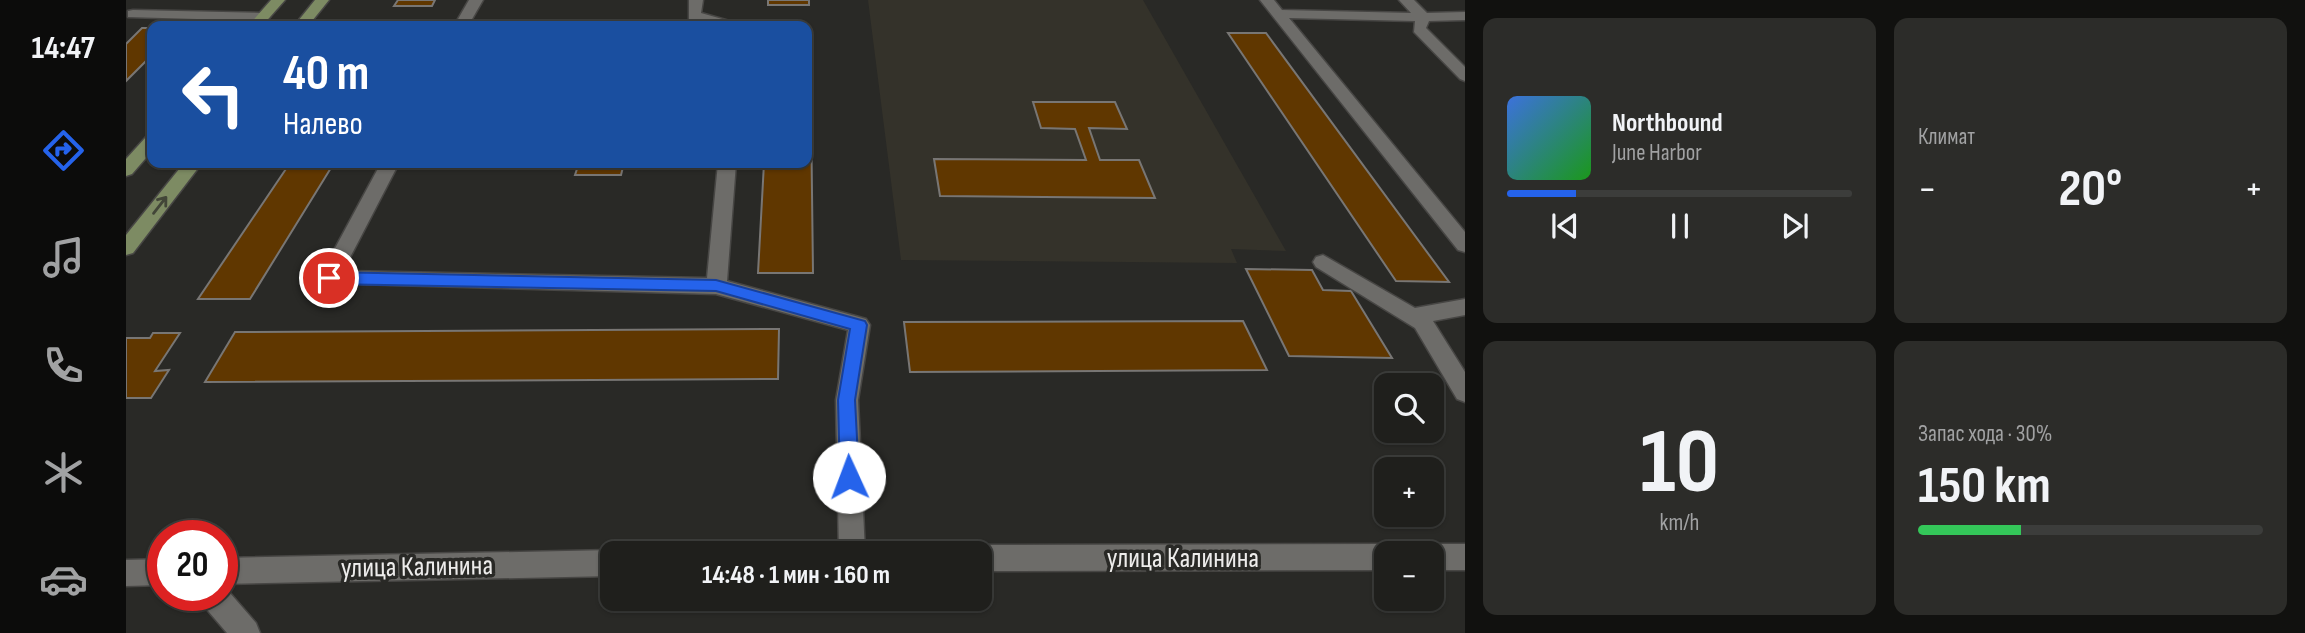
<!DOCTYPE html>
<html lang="ru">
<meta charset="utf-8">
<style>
body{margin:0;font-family:"Sofia Sans Condensed",sans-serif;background:#2c2c29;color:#f1f3f6;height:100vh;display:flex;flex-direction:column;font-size:26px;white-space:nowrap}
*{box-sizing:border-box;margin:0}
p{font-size:23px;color:#a1a2a3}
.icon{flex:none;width:38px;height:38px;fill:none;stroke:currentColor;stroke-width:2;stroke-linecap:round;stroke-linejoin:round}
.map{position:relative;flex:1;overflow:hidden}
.sheet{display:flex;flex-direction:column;gap:18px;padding:18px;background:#11110f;width:840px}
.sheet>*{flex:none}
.guide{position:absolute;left:21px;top:21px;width:665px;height:147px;border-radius:14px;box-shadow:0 2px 5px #0004,0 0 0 2px #3c3d3b;background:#1a4fa0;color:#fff;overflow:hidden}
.tools{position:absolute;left:1248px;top:373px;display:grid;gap:14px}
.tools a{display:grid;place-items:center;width:70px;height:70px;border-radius:14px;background:#1f1f1c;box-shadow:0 2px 5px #0004,0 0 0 2px #3c3d3b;font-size:35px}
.speed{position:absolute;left:21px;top:520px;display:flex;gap:14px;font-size:35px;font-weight:700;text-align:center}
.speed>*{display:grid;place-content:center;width:91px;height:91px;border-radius:50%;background:#1f1f1c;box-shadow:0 2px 5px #0004,0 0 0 2px #3c3d3b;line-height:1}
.speed .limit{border:10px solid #d22;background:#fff;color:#111}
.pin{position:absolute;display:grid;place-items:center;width:60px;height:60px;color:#fff;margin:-30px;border:4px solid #fff;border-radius:50%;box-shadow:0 2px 7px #0007}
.me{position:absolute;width:77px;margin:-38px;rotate:358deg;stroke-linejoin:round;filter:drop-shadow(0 0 5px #0008)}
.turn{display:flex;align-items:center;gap:24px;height:147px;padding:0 21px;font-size:32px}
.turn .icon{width:91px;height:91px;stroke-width:2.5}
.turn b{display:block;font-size:49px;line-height:60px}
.big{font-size:52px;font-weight:700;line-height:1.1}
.sheet .widget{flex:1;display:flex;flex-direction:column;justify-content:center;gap:10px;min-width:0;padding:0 24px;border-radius:14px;background:#2c2c29}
.sheet .dial{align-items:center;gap:0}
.dial b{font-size:91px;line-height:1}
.song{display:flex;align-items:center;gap:21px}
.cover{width:84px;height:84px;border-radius:10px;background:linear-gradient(135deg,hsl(220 70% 55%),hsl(120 70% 35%))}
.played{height:7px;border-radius:4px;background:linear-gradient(90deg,#2563eb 20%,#3c3d3b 20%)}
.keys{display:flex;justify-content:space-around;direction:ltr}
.heat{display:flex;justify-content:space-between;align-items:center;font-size:38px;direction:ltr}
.charge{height:10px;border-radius:5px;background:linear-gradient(90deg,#34c759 30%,#3c3d3b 0)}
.sheet .tiles{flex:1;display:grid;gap:18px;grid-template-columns:repeat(2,1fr)}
.trip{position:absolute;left:474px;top:541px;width:392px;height:70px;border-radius:14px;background:#1f1f1c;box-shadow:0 2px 5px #0004,0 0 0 2px #3c3d3b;font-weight:700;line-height:70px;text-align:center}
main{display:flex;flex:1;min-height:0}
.menu{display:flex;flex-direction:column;width:126px;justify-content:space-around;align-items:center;background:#0c0c0b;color:#a1a2a3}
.menu .icon{width:49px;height:49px}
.menu .selected{color:#2563eb}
.menu b{font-size:32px;color:#f1f3f6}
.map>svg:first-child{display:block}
</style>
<main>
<nav class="menu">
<b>14:47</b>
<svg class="icon selected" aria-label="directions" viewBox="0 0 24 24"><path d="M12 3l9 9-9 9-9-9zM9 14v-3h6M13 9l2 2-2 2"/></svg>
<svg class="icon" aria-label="music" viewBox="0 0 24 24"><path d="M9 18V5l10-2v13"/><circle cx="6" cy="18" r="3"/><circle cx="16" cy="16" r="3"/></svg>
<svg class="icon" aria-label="phone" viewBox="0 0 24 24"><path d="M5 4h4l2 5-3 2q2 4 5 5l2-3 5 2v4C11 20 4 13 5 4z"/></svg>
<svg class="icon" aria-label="climate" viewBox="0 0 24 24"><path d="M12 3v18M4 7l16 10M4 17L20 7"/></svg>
<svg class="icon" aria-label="car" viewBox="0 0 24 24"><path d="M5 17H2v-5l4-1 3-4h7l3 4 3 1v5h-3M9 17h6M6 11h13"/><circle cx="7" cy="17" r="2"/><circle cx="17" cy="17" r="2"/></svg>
</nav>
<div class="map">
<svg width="1339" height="633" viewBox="0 0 1339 633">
<rect width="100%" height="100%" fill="#292926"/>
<path fill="#34322a" d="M742,0H1017L1160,251L1105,249L1111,263L775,260Z"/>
<g fill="#603700" stroke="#787674" stroke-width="2">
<path d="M272,0H309L306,6H268Z"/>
<rect x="642" y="0" width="41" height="5"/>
<path d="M16,28H26V55L0,81V44Z"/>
<path d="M681,29H684L687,273H632L638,163H681Z"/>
<path d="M1102,33H1140L1323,282L1270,281Z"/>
<path d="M907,102H989L1001,129L963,128L974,160H1013L1029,198L814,196L808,159L960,160L949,129L915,128Z"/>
<path d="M164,163H208L124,299H72Z"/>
<path d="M453,163H498L495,175H449Z"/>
<path d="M1120,269L1186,270L1197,290L1225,291L1266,358L1163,356Z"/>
<path d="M1117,321L1141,370L784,372L778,322Z"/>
<path d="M653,329L652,379L79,382L109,332Z"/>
<path d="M27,333H54L29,371L43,370L25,398H0V338H24Z"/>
</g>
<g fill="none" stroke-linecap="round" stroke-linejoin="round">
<g stroke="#474644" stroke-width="3">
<g id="minor">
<path d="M343,0H357L342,26H328Z"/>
<path d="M563,0H577L575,13L621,26H596L563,19Z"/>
<path d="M1134,0H1148L1156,10L1285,13L1273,0H1288L1301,13L1339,12V20L1303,21L1300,28L1339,67V81L1334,79L1288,32L1289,21L1163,18L1339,232V252L1332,250Z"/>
<path d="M7,10L137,13L144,17L137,21L2,17V11Z"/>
<path d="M255,163H273L217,271L581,278L592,163H610L601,281L733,317L740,319L744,325L732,400L739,553H713L710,400L722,330L590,294L196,283L193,278Z"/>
<path d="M1197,255L1289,308L1339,299V315L1307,321L1339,372V402L1331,399L1289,328L1190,267L1187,262L1190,257Z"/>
<path d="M1260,544L1269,548L1272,553H1260V570L854,571V553H843L854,545Z"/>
<path d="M1306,544H1339V570H1306V553H1294L1297,548Z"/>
<path d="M486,550L494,553H486V576L96,584V558Z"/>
<path d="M37,559V585L0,586V560Z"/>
<path d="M97,585L130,623L134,633H101L77,605L73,595H96Z"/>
</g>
</g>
<g stroke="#474644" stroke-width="3">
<g id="major">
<path d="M145,0H159L136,26H122Z"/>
<path d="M189,0H203L182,26H168Z"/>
<path d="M26,136V151L6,174L0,176V159L20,137Z"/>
<path d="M58,163H76L7,253L0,255V235Z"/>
</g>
</g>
<use href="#minor" fill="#6d6c69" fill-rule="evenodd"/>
<use href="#major" fill="#7d8b63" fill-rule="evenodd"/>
</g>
<defs><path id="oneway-shaft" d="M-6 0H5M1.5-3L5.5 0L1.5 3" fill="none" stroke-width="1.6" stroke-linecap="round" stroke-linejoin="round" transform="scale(1.75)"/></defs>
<use stroke="#424638" href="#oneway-shaft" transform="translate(34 205) rotate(-52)"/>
<path fill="#2563eb" stroke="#184099" stroke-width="2" d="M203,272L590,280L739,321L741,325L729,400L733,477L730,483L723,485L717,483L714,477L712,400L724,329L590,291L203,284L196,278Z"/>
<g text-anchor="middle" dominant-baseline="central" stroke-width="7" stroke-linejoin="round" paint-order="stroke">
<g font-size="28" fill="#edeceb" stroke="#292926">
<text x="1057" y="558">улица Калинина</text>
<text transform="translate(291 567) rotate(-1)">улица Калинина</text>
</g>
</g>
</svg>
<div class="tools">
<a><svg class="icon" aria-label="search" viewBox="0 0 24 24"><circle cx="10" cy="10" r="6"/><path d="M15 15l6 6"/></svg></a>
<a>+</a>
<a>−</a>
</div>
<div class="speed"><div class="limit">20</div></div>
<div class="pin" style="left:203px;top:278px;background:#d93025"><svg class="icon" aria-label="arrive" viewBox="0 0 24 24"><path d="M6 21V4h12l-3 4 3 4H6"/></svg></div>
<svg class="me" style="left:723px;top:477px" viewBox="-20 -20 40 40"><circle r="19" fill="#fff"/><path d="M0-13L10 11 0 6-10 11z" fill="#2563eb"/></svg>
<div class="trip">14:48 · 1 мин · 160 m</div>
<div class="guide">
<div class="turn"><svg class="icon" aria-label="left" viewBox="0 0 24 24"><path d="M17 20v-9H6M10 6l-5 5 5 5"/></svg><div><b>40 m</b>Налево</div></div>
</div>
</div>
<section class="sheet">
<div class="tiles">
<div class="widget">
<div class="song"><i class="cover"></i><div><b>Northbound</b><p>June Harbor</p></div></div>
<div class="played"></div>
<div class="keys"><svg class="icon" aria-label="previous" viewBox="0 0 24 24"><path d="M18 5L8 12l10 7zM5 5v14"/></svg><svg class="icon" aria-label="pause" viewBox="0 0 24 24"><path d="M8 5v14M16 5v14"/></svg><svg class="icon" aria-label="next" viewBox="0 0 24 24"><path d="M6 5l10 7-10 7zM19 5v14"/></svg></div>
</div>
<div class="widget"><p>Климат</p>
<div class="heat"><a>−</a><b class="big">20°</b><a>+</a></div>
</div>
<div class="widget dial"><b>10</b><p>km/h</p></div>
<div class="widget"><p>Запас хода · 30%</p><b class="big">150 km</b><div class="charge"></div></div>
</div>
</section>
</main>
